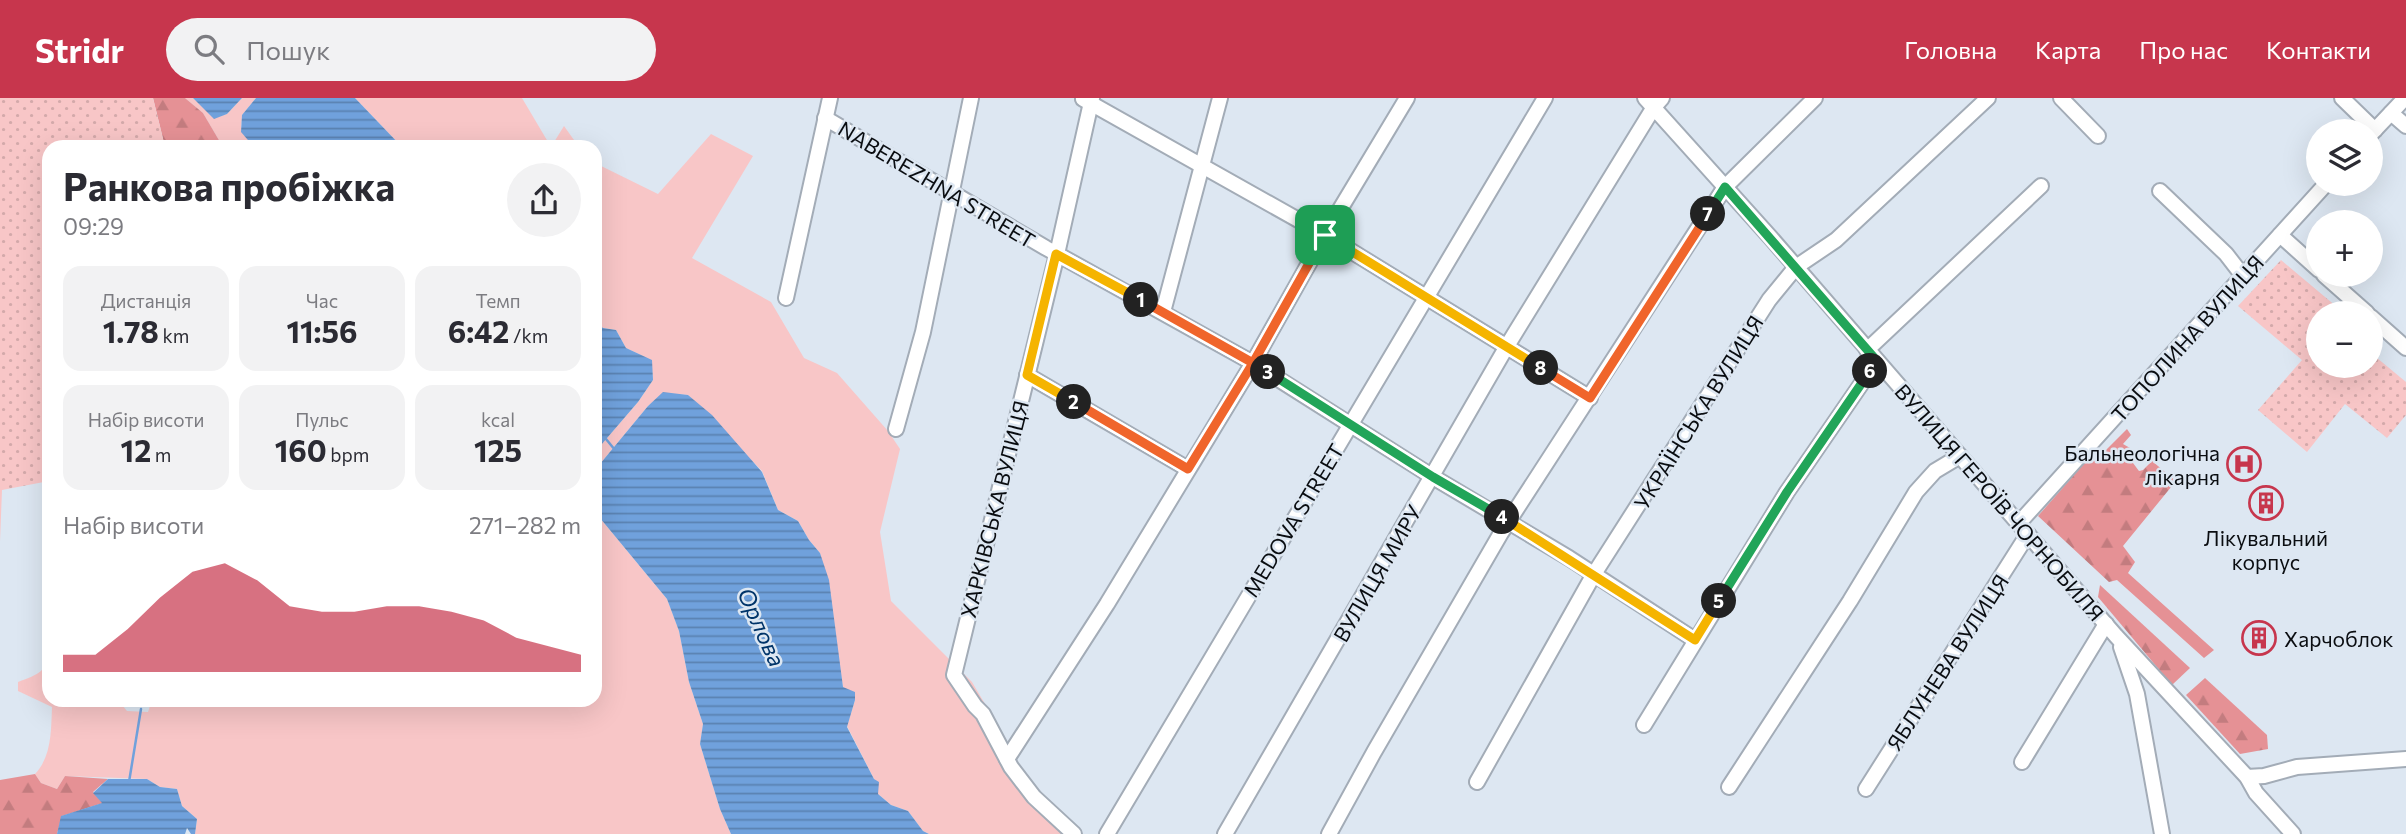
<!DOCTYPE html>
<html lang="uk">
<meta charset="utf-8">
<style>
body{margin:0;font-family:Commissioner,sans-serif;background:#f2f2f3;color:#2b2b33;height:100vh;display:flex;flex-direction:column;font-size:26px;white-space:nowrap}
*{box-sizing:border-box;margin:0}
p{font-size:23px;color:#7c7c81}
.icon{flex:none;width:38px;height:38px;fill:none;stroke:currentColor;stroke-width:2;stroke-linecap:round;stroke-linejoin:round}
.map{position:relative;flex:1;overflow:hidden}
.side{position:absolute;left:42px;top:42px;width:560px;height:567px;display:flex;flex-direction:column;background:#fff;border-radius:21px;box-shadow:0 7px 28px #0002}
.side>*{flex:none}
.controls{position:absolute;left:2306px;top:21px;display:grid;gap:14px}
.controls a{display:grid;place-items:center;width:77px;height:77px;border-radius:50%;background:#fff;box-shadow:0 7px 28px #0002;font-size:35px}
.pin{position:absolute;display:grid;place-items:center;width:60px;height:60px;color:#fff;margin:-30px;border-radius:14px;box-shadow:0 4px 10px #0006}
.km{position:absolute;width:35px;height:35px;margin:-18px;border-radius:50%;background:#222;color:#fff;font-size:19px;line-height:35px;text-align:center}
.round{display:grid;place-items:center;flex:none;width:74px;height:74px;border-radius:37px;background:#f2f2f3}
.overview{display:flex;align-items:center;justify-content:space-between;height:119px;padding:0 21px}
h1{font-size:38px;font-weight:700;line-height:52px}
.figures{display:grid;grid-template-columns:repeat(3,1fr);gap:10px;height:119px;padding:7px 21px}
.figures div{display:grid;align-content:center;border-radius:18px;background:#f2f2f3;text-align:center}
.figures b{font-size:30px;font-weight:700}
.figures small{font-size:19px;font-weight:400}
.figures p{font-size:19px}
.chart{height:196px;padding:14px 21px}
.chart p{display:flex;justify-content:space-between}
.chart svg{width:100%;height:126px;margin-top:7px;fill:#c7364d;opacity:.7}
header{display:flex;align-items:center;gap:42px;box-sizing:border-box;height:98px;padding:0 35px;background:#c7364d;color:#fff}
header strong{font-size:33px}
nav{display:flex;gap:38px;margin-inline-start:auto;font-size:24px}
.search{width:490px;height:63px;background:#f2f2f3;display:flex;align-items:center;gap:18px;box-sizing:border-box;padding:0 24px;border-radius:38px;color:#7c7c81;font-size:26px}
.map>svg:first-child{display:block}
</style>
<header>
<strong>Stridr</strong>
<div class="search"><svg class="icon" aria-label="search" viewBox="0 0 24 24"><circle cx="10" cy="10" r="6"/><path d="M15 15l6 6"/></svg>Пошук</div>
<nav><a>Головна</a><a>Карта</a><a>Про нас</a><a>Контакти</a></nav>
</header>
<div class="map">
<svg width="2406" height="736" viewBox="0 0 2406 736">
<defs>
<pattern id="forest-firs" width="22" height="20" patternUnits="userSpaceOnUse" patternTransform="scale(1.75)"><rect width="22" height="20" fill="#e59195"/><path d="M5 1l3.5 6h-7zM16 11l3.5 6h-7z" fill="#c37c7f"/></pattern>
<pattern id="garden-dots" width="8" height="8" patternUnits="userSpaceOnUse" patternTransform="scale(1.75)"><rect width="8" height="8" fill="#f8c6c7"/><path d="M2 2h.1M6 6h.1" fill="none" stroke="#d3a9aa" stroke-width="1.8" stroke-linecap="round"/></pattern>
<pattern id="water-rules" width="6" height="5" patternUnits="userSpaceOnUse" patternTransform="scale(1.75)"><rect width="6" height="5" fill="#70a1dc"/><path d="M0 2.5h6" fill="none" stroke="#5a82b1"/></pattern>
</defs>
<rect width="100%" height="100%" fill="#dde7f2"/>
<g fill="#f8c6c7">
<path d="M185,0h8l21,20 13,-4 15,-16h14l-14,17 -1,16 13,16h-31l-20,-34z"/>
<path d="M355,0h167l29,49 13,-21 15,21h-177z"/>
<path d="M711,36l42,22 -61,102 79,44 33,56 33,15 51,58 12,18 -20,83 11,69 81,81 35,59 11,29 63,64h-152l-6,-3 -15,-20 -17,-6 -13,-11 -4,-15 -27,-53 8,-26 -12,-13 -23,-134 -11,-13 -11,-19 -20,-11 -16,-39 -74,-76 -25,-2 -15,13 -53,64v-18l43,-50 15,-22 -2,-20 -25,-12 -10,-18 -13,-2 -8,-7v-158l63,31z"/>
<path d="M595,414l72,87 12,32 10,51 14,42 -3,20 20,65 11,25h-536l2,-15 -15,-13 -5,-17 -17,-2 -13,-8 -82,-3 -8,13 -16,-6 -6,-9c17,-18 16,-44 17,-67l-34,-16v-9c21,-8 30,-10 31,-35v53h69l9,11 21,1 4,-12h443z"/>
</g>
<g fill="url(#forest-firs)">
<path d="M153,0h32l18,15 20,34h-58z"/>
<path d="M2127,331l4,6 -8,9 14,8 -7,7 9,12 4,-1 9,-9 24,20 -53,65 12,16 -7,11 86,77 -10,8 -87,-78 -8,2 -71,-66 50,-57 7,2z"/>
<path d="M2100,487l90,83 -18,17 -74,-88z"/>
<path d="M2205,580l62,57 1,14 -28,5 -54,-59z"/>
<path d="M35,676l6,9 16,6 8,-13 43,3 -15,13 10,11 -41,13 -5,18h-57v-54z"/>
</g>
<g fill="url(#garden-dots)">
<path d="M0,0h153l12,49h-116v334l-47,9 -2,52z"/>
<path d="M2281,162l56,47 -5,6h-13v53h52v-13l35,29v33l-19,23 -42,-34 -38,48 -49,-42 44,-50 -64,-54z"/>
</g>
<g fill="url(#water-rules)">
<path d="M193,0h49l-15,16 -13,5z"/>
<path d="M256,0h99l47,49h-148l-13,-15 1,-17z"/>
<path d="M595,223l8,7 13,2 10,18 26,12 1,20 -15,22 -43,50z"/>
<path d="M663,294l25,3 24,20 50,57 16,38 20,11 11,19 11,13 9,27 14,107 12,5v8l-8,27 27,52 5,3 -1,12 13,11 17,6 15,20 6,3h-198l-11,-25 -20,-65 3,-20 -14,-42 -10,-51 -12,-32 -72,-87v-42l53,-64z"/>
<path d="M108,681h39l13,8 17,2 5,17 15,13 -2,15h-4l-4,-6 -2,6h-128l4,-18 41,-13 -9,-10z"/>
</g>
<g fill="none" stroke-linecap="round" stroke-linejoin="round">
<g stroke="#70a1dc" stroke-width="2.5">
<path d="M606,341l9,11"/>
<path d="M129,684l12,-73"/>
</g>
<g stroke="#a3acb7" stroke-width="18">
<g id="minor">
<path d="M1645,0l126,140 345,398 131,141 9,16 37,41"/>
<path d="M2061,0l37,38"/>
<path d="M2342,0l33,32"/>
<path d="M1083,1l242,136 265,163"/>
<path d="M2391,15l15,13"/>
<path d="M825,20l221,130 207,115 180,114 136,81 126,82"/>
<path d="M2371,36l34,-36"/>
<path d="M2160,93l66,63 17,22"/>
<path d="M2280,137l39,35"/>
<path d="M2324,177l43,38"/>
<path d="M786,200l44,-200"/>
<path d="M1163,214l57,-214"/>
<path d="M2371,219l35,31"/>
<path d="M1867,252l174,-164"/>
<path d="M1027,277l161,94"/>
<path d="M896,331l27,-97 48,-234"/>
<path d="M2019,425l307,-339"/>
<path d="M2121,549l16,47 25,140"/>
<path d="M1644,627l143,-233 90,-131"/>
<path d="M1007,661l100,-155 146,-241 77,-137 77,-128"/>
<path d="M2022,664l84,-138"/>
<path d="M2247,679l17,-1 33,-9 109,-8"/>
<path d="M1477,684l117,-208 175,-274 27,-33 40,-27 152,-142"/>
<path d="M1729,689l121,-186 66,-109 19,-21 25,-15"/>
<path d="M1866,691l162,-255"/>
<path d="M1074,736l-40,-37 -23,-30 -28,-53 -8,-8 -21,-31 103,-421 35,-156"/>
<path d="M1107,736l438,-736"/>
<path d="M1225,736l282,-488 147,-239 8,-9"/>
<path d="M1329,736l45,-82 127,-219 224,-346 90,-89"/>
</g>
</g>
<use href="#minor" stroke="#fff" stroke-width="14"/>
</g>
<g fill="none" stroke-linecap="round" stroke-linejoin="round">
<g stroke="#fff" stroke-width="14">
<path id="split-1" d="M1141,202l112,63 72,-128"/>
</g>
<g stroke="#fff" stroke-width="14">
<path id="split-2" d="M1074,304l-47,-27 29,-121 85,46"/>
</g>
<g stroke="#fff" stroke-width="14">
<path id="split-3" d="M1074,304l114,67 65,-106 15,9"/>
</g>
<g stroke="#fff" stroke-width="14">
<path id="split-4" d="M1268,274l165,105 69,40"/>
</g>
<g stroke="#fff" stroke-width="14">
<path id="split-5" d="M1502,419l193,123 24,-39"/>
</g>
<g stroke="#fff" stroke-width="14">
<path id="split-6" d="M1719,503l68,-109 83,-121"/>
</g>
<g stroke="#fff" stroke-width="14">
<path id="split-7" d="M1708,116l17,-27 152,174 -7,10"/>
</g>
<g stroke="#fff" stroke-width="14">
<path id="split-8" d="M1541,270l49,30 118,-184"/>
</g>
<g stroke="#fff" stroke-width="14">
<path id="split-9" d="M1325,137l216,133"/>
</g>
<use href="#split-1" stroke="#f0652b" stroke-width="9"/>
<use href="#split-2" stroke="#f5b400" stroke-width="9"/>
<use href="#split-3" stroke="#f0652b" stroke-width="9"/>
<use href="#split-4" stroke="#22a559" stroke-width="9"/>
<use href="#split-5" stroke="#f5b400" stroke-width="9"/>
<use href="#split-6" stroke="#22a559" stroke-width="9"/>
<use href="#split-7" stroke="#22a559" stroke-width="9"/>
<use href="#split-8" stroke="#f0652b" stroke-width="9"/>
<use href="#split-9" stroke="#f5b400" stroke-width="9"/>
</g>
<defs>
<g id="hospital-ring" transform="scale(1.75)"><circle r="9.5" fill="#dde7f2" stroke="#c7364d" stroke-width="1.5"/><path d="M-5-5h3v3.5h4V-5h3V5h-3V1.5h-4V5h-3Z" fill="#c7364d"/></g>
<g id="building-ring" transform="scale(1.75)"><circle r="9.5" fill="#dde7f2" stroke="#c7364d" stroke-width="1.5"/><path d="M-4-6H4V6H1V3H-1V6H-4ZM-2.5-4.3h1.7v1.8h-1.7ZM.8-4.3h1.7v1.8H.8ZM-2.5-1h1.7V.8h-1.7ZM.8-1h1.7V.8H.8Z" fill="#c7364d"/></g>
</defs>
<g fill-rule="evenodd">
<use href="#hospital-ring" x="2244" y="366"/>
<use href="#building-ring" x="2266" y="405"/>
<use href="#building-ring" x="2259" y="540"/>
</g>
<g text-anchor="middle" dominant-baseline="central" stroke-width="5" stroke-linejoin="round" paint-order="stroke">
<g font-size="21" fill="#0a0d11" stroke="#dde7f2">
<text transform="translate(937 86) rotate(31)">NABEREZHNA STREET</text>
<text transform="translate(2187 240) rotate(-48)">ТОПОЛИНА ВУЛИЦЯ</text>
<text transform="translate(1698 314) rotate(-58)">УКРАЇНСЬКА ВУЛИЦЯ</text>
<text transform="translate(2000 404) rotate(49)">ВУЛИЦЯ ГЕРОЇВ ЧОРНОБИЛЯ</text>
<text transform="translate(994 411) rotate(-76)">ХАРКІВСЬКА ВУЛИЦЯ</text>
<text transform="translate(1293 422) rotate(-59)">MEDOVA STREET</text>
<text transform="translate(1377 475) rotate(-60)">ВУЛИЦЯ МИРУ</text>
<text transform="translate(1947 564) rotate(-57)">ЯБЛУНЕВА ВУЛИЦЯ</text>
</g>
<g font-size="21" fill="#0a0d11" stroke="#dde7f2" text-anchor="end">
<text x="2220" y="354">Бальнеологічна<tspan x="2220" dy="24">лікарня</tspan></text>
<text x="2266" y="439" text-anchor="middle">Лікувальний<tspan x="2266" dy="24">корпус</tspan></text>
<text x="2284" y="540" text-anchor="start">Харчоблок</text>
</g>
<g font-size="23" font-style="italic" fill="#003469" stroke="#dde7f2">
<text transform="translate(762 529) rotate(66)">Орлова</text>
</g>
</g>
</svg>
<div class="controls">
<a><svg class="icon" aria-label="layers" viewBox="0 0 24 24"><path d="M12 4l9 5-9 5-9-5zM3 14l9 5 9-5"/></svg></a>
<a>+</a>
<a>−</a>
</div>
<div class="pin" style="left:1325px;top:137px;background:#1e9e55"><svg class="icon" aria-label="arrive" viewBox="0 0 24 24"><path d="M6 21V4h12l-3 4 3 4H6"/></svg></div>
<b class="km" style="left:1141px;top:202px">1</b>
<b class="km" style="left:1074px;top:304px">2</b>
<b class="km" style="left:1268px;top:274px">3</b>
<b class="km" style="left:1502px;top:419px">4</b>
<b class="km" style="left:1719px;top:503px">5</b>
<b class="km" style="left:1870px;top:273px">6</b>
<b class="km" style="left:1708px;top:116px">7</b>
<b class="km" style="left:1541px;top:270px">8</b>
<section class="side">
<div class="overview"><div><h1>Ранкова пробіжка</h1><p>09:29</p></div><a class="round"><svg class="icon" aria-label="share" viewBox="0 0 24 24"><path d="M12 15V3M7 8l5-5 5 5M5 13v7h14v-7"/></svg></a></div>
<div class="figures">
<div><p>Дистанція</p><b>1.78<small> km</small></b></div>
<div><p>Час</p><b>11:56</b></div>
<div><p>Темп</p><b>6:42<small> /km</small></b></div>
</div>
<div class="figures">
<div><p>Набір висоти</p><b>12<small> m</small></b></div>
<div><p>Пульс</p><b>160<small> bpm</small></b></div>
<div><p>kcal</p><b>125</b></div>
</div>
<div class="chart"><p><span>Набір висоти</span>271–282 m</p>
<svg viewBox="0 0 160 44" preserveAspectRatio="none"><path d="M0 44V38L10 38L20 29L30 18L40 9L50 6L60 12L70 21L80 23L90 23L100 21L110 21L120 23L130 26L140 32L150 35L160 38V44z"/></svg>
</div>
</section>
</div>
